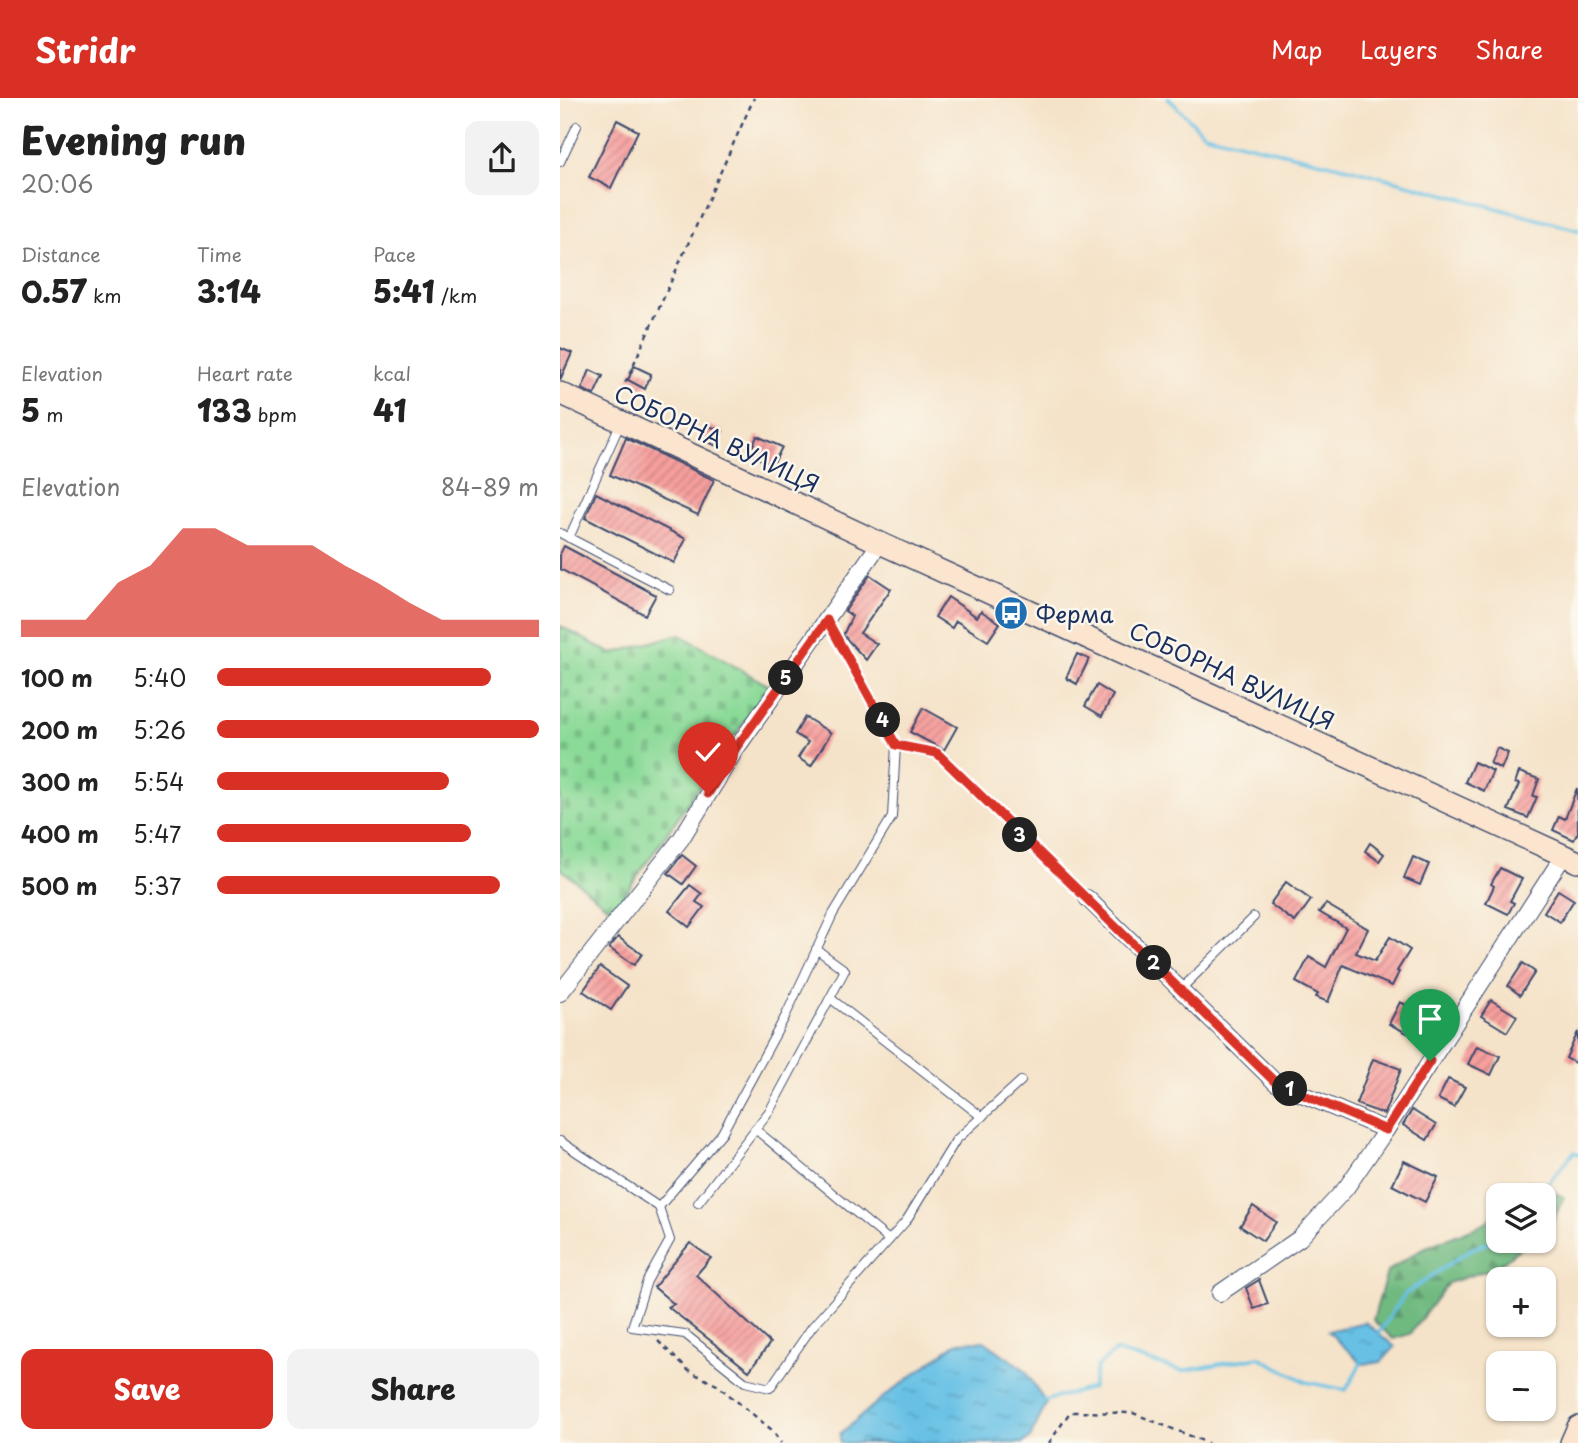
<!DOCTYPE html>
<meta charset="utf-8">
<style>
body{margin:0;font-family:"Playpen Sans",sans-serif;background:#f2f2f2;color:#222;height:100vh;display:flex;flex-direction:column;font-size:26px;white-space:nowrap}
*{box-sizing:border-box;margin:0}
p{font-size:23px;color:#767676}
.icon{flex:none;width:38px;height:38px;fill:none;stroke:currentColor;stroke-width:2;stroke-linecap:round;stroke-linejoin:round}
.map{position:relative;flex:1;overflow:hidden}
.panel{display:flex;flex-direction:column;background:#fff;width:560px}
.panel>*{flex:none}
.fabs{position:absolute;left:926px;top:1085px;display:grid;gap:14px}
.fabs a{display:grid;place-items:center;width:70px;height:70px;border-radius:14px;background:#fff;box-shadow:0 2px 5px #0004;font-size:35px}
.pin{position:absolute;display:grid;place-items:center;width:60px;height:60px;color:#fff;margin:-72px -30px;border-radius:50% 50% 50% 0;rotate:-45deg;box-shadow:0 0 7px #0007}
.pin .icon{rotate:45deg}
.km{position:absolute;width:35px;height:35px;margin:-18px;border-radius:50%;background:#222;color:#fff;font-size:19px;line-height:35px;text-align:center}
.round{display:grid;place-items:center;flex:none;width:74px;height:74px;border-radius:14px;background:#f2f2f2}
.overview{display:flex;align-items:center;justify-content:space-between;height:119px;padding:0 21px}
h1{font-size:38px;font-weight:800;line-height:52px}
.metrics{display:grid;grid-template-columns:repeat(3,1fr);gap:10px;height:119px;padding:7px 21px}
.metrics div{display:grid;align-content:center}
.metrics b{font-size:30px;font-weight:800}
.metrics small{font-size:19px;font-weight:400}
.metrics p{font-size:19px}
.chart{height:196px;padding:14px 21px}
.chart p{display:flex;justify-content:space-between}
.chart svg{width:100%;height:126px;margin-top:7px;fill:#d93025;opacity:.7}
.primary-button{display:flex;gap:14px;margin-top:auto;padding:14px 21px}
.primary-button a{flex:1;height:80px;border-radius:14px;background:#d93025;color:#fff;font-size:28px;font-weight:800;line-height:80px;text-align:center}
.primary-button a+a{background:#f2f2f2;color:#222}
ul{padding:0 21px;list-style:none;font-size:23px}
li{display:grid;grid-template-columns:112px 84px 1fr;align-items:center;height:52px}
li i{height:18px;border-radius:9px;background:#d93025}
header{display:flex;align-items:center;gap:42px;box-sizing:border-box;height:98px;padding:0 35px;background:#d93025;color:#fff}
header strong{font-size:33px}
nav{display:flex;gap:38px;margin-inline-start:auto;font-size:24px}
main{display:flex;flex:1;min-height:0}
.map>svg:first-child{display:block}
</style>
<header>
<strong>Stridr</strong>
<nav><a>Map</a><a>Layers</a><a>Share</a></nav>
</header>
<main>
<section class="panel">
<div class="overview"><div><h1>Evening run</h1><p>20:06</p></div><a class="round"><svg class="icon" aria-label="share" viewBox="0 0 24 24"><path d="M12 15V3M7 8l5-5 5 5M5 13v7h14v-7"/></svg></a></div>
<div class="metrics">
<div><p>Distance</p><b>0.57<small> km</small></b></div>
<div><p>Time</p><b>3:14</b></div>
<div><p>Pace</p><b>5:41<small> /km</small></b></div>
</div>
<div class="metrics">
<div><p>Elevation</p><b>5<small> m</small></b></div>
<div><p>Heart rate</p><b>133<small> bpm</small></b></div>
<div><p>kcal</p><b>41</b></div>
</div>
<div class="chart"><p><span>Elevation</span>84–89 m</p>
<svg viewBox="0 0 160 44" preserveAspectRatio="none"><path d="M0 44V38L10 38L20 38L30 25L40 19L50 6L60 6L70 12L80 12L90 12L100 19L110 25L120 32L130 38L140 38L150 38L160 38V44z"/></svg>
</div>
<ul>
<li><b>100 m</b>5:40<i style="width:85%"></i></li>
<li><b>200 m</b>5:26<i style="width:100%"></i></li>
<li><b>300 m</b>5:54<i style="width:72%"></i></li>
<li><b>400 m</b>5:47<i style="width:79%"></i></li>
<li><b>500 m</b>5:37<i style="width:88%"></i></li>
</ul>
<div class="primary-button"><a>Save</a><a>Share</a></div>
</section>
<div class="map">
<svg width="1018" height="1345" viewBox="0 0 1018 1345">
<defs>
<pattern id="forest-firs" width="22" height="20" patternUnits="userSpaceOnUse" patternTransform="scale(1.75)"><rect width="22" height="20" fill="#70ba80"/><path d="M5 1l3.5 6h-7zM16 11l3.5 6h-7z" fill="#5b986c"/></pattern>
<pattern id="cemetery-stones" width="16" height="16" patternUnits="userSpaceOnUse" patternTransform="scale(1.75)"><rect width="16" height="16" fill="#8bda98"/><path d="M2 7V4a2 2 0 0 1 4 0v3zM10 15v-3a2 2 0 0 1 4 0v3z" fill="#77bb85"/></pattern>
<pattern id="water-ripples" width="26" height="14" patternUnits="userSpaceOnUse" patternTransform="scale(1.75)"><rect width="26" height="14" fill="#67c1e5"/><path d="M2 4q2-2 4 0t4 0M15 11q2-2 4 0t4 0" fill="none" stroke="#549dbd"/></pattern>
<pattern id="building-hatch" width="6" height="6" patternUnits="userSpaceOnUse" patternTransform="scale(1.75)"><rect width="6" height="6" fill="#f79f9d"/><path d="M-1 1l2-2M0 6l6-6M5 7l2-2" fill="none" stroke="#c78283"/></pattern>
</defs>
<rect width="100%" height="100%" fill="#fbf7ec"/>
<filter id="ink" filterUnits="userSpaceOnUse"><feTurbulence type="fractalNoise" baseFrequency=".0143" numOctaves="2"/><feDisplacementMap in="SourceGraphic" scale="14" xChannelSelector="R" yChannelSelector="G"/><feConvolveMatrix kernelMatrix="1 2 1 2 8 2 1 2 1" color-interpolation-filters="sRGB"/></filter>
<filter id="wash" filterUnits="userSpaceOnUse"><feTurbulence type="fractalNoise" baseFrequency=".00686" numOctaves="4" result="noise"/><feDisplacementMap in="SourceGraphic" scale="28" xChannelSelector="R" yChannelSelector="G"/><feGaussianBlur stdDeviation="1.57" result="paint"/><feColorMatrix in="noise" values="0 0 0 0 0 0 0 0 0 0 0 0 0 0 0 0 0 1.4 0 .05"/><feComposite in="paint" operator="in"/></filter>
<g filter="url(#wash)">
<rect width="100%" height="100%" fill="#f5e3c9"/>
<g fill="url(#forest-firs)" stroke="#46746f" stroke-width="2">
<path d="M970,1083l34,16 -11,24 -9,8v-34h-29z"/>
<path d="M938,1113v30h31l-33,26 -48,16 -38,51 -17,5 -20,-19 14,-48 34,-23 63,-25z"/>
</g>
<path fill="url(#cemetery-stones)" stroke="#53847b" stroke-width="2" d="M0,528l52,28 67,-20 90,52 -156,225 -53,-43z"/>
<g fill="url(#water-ripples)" stroke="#4178a2" stroke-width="2">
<path d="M805,1224l30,25 -14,15 -19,2 -34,-33z"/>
<path d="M424,1243l41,29 21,34 -16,34 -7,5h-183v-9l41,-35 77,-57z"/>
</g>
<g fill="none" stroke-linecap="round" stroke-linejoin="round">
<g stroke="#67c1e5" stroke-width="3.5">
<path d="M608,0l36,36 144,34 230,62"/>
<path d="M979,1097l35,-43 4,2"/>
<path d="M816,1239l29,-43 66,-45 27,-10"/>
<path d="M480,1304l52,-14 5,-21 18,-16 67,20 77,-14 47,25 40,8 17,-31"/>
</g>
</g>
<g id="blocks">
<g fill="url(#building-hatch)">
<path d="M57,22l21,11 -27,57 -22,-11z"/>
<path d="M0,250l12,5 -12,27z"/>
<path d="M74,268l17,8 -6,15 -17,-9z"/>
<path d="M30,272l13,6 -9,19 -12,-6z"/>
<path d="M146,327l17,6 -6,15 -17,-7z"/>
<path d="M197,338l25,11 -9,18 -24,-11z"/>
<path d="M66,340l88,42 -16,35 -88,-40z"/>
<path d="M36,395l90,46 -12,24 -89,-45z"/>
<path d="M4,448l92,49 -11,20 -85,-46v-15z"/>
<path d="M310,477l21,14 -31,44 17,11 -11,16 -23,-25 9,-19 -7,-5z"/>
<path d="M388,499l29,20 4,-6 19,12 -12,18 -32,-20 -4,7 -17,-11z"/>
<path d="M517,556l12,5 -12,25 -11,-6z"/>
<path d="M537,587l16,10 -11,21 -17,-10z"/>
<path d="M363,610l34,19 -13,23 -34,-18z"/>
<path d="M245,619l26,16 -20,33 -13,-8 10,-16 -13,-8z"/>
<path d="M937,650l11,5 -7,16 -11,-6z"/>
<path d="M914,664l19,9 -9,20 -19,-9z"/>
<path d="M959,674l20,7 -6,17 4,1 -9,21 -20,-8 11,-26 -4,-1z"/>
<path d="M1017,690l1,44 -4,8 -21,-10 6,-14 6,3z"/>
<path d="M810,745l14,11 -5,7 -14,-10z"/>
<path d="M122,757l14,11 -13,18 -15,-11z"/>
<path d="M853,759l16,7 -9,21 -16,-7z"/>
<path d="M940,770l22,11 -12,22 4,2 -6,11 -22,-11 8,-17 -3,-2z"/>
<path d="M726,784l25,18 -16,22 -25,-18z"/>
<path d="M130,787l12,9 -6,8 8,5 -15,20 -20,-16z"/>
<path d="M998,792l16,10 -14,22 -16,-10z"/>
<path d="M766,806l42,25 -12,24 19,8 15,-24 20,13 -13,21 2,1 -7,14 -49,-21 -15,37 -12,-5 2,-3 -22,-12 13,-25 17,10 20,-39 -27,-16z"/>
<path d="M58,839l24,17 -8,11 -25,-17z"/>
<path d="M963,865l12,9 -15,23 -12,-9z"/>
<path d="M40,869l27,19 -16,24 -28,-19z"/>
<path d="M931,902l26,16 -10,16 -26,-16z"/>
<path d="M840,904l38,19 -11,22 -38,-19z"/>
<path d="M1018,934v25l-3,6 -9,-5z"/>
<path d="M917,948l23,10 -9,19 -23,-11z"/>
<path d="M813,961l28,10 -17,45 -28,-10z"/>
<path d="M888,981l17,8 -11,20 -16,-8z"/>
<path d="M852,1012l24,15 -9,15 -24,-15z"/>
<path d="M844,1063l34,16 -13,25 -33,-17z"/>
<path d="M693,1108l23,16 -13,19 -23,-15z"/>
<path d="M130,1145l21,15 -15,17 74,68 -21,28 -81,-64 6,-3 -20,-17z"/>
<path d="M699,1182l9,24 -14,5 -8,-21z"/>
</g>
</g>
</g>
<g filter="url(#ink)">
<use href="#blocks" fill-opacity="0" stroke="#3c4a6e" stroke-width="2"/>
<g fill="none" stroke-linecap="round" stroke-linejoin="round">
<g stroke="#3c4a6e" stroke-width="10">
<g id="lane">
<path d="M0,64l17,-36"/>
<path d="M0,435l110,57"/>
<path d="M9,440l52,-116"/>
<path d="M267,522l69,125 41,8"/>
<path d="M621,891l73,-72"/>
<path d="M270,900l152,119"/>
<path d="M195,1031l134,111"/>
<path d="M0,1043l99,66 63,-74 63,-116 48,-103 59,-97 4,-72"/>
<path d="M138,1105l72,-93 75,-140 -29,-21"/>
<path d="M99,1109l11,33 -23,41 -15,46 53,7 60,48 25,6 42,-61 94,-106 50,-81 65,-59"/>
</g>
</g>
<g stroke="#3c4a6e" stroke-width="18">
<g id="street">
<path d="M527,800l189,185 110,47 178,-275"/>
<path d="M0,895l121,-154 55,-90 144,-206"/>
<path d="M660,1195l80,-55 46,-50 40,-58"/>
</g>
</g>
<g stroke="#3c4a6e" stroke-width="24">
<g id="secondary">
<path d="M0,295l320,150 698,319"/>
<path d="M1011,1345l7,-16"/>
</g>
</g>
<g stroke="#3c4a6e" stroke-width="2.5" stroke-dasharray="5 5" stroke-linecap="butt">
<path d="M57,303l137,-303"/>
<path d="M383,662l134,129"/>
<path d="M98,1243l31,30 28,14 55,45 9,13"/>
<path d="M489,1345l21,-31 63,1 75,30"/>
</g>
<use href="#lane" stroke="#fff" stroke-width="8"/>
<use href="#street" stroke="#fff" stroke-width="16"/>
<use href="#secondary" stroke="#fce5cf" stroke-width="21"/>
</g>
</g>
<g fill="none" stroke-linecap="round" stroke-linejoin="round" filter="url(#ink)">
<g stroke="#fff" stroke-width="14">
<path id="route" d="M148,696l28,-46 91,-128 69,125 41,8 339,330 110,47 44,-69"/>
</g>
<use href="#route" stroke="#d93025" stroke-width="9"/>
</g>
<defs>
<g id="bus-disc" transform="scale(1.75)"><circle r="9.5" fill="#1f6fb2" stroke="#fbf7ec"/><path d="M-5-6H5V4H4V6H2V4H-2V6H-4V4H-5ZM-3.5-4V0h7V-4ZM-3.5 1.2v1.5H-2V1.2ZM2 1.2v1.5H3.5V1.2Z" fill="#fff"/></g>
</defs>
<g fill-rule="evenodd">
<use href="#bus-disc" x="451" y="515"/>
</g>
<g text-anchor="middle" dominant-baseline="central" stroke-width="5" stroke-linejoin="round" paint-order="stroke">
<g font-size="23" fill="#1b2f5e" stroke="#fbf7ec">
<text transform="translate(157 340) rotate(25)">СОБОРНА ВУЛИЦЯ</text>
<text transform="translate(672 577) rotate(25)">СОБОРНА ВУЛИЦЯ</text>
</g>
<g font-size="23" fill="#1b2f5e" stroke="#fbf7ec" text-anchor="start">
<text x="476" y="515">Ферма</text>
</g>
</g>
</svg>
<div class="fabs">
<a><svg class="icon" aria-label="layers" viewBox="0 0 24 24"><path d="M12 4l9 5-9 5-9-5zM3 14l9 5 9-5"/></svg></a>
<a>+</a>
<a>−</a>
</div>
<div class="pin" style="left:870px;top:963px;background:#1e9e55"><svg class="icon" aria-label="arrive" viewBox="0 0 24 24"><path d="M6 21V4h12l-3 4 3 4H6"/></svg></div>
<div class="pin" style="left:148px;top:696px;background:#d93025"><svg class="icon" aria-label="check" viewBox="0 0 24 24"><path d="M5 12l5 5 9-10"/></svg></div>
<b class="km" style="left:730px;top:991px">1</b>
<b class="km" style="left:594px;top:865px">2</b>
<b class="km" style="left:460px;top:737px">3</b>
<b class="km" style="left:323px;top:622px">4</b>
<b class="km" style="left:226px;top:580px">5</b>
</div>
</main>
